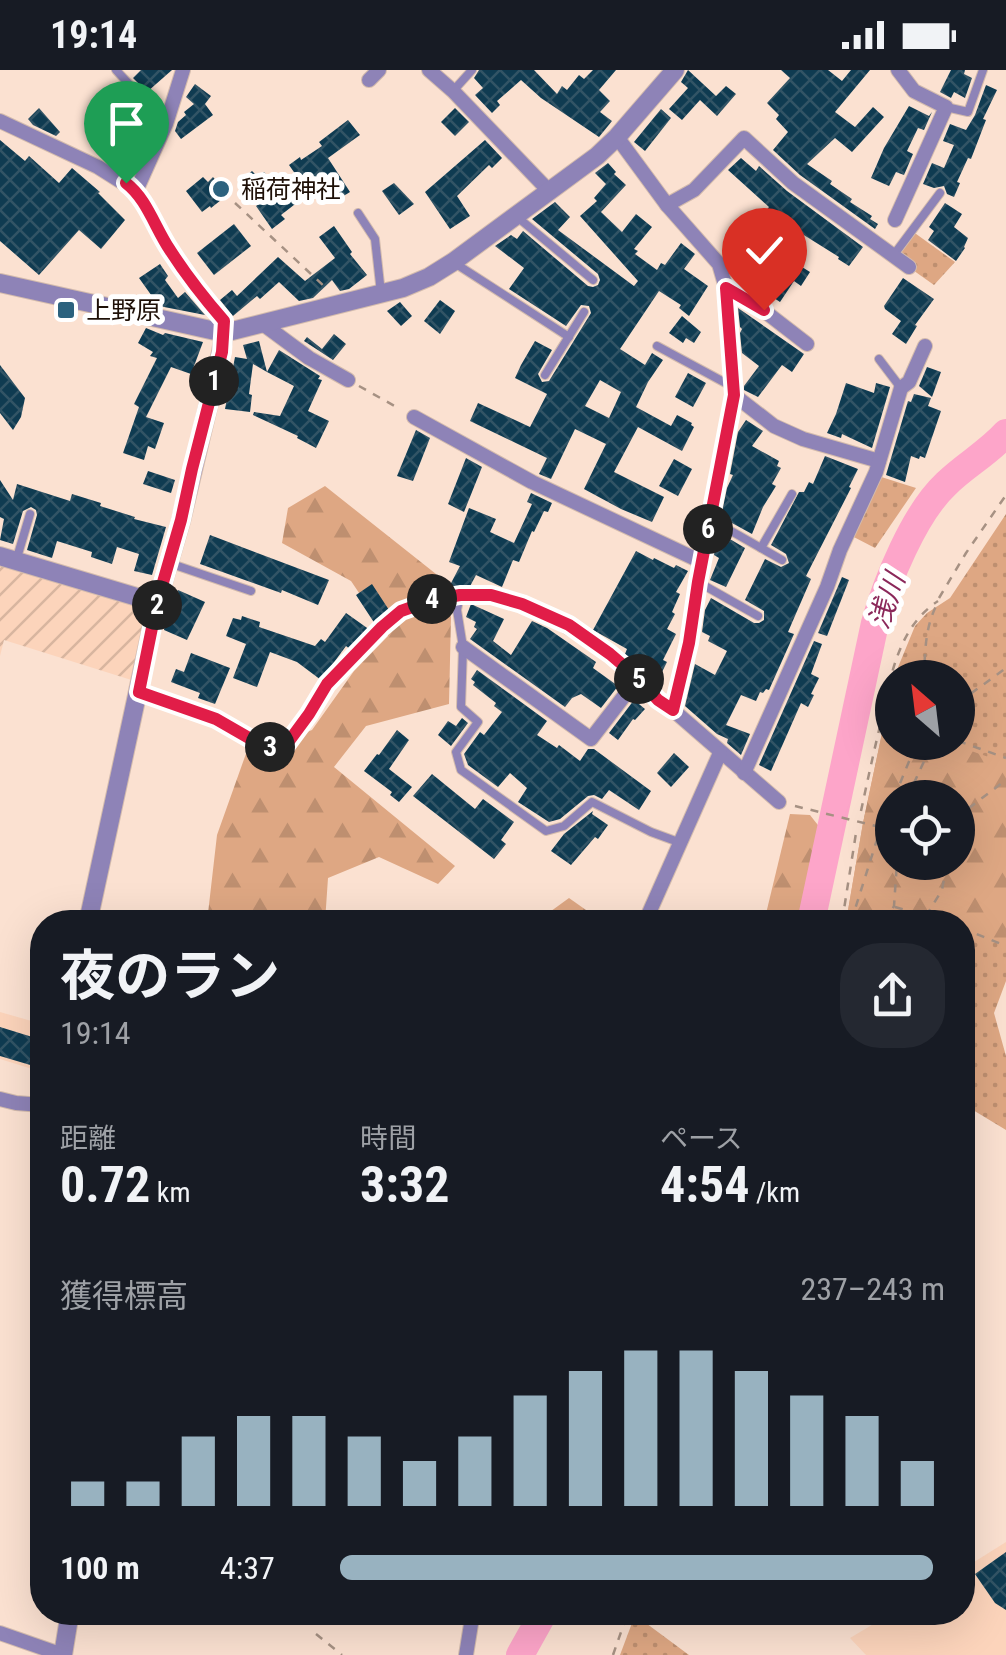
<!DOCTYPE html>
<html lang="ja">
<meta charset="utf-8">
<style>
body{margin:0;font-family:"Roboto Condensed","Noto Sans JP",sans-serif;background:#242831;color:#f1f3f6;height:100vh;display:flex;flex-direction:column;font-size:38px;white-space:nowrap}
*{box-sizing:border-box;margin:0}
p{font-size:32px;color:#9ea1a6}
.icon{flex:none;width:55px;height:55px;fill:none;stroke:currentColor;stroke-width:2;stroke-linecap:round;stroke-linejoin:round}
.map{position:relative;flex:1;overflow:hidden}
.drawer{position:absolute;left:30px;top:840px;width:945px;height:715px;display:flex;flex-direction:column;background:#171b24;border-radius:40px;box-shadow:0 10px 40px #0002}
.drawer>*{flex:none}
.needle{width:65px;rotate:332deg}
.tools{position:absolute;left:875px;top:590px;display:grid;gap:20px}
.tools a{display:grid;place-items:center;width:100px;height:100px;border-radius:50%;background:#171b24;box-shadow:0 10px 40px #0002;font-size:50px}
.pin{position:absolute;display:grid;place-items:center;width:85px;height:85px;color:#fff;margin:-102px -42px;border-radius:50% 50% 50% 0;rotate:-45deg;box-shadow:0 0 10px #0007}
.pin .icon{rotate:45deg}
.km{position:absolute;width:50px;height:50px;margin:-25px;border-radius:50%;background:#222;color:#fff;font-size:28px;line-height:50px;text-align:center}
.round{display:grid;place-items:center;flex:none;width:105px;height:105px;border-radius:40px;background:#242831}
.overview{display:flex;align-items:center;justify-content:space-between;height:170px;padding:0 30px}
h1{font-size:55px;font-weight:700;line-height:75px}
.figures{display:grid;grid-template-columns:repeat(3,1fr);gap:15px;height:170px;padding:10px 30px}
.figures div{display:grid;align-content:center}
.figures b{font-size:50px;font-weight:700}
.figures small{font-size:28px;font-weight:400}
.figures p{font-size:28px}
.chart{height:280px;padding:20px 30px}
.chart p{display:flex;justify-content:space-between}
.chart svg{width:100%;height:180px;margin-top:10px;stroke:#98b2c0;stroke-width:6}
ul{padding:0 30px;list-style:none;font-size:32px}
li{display:grid;grid-template-columns:160px 120px 1fr;align-items:center;height:75px}
li i{height:25px;border-radius:12px;background:#98b2c0}
.status{display:flex;justify-content:space-between;align-items:center;height:70px;padding:0 50px;background:#171b24;direction:ltr}
.status svg{height:28px;fill:currentColor}
.map>svg:first-child{display:block}
</style>
<div class="status"><b>19:14</b><svg viewBox="0 0 49 12"><path d="M0 12V9h3v3zM5 12V6h3v6zM10 12V3h3v9zM15 12V0h3v12zM26 1h20v11H26zM47 4h2v5h-2z"/></svg></div>
<div class="map">
<svg width="1006" height="1585" viewBox="0 0 1006 1585">
<defs>
<pattern id="industrial-furrows" width="10" height="10" patternUnits="userSpaceOnUse" patternTransform="scale(2.5)"><rect width="10" height="10" fill="#fcd4bb"/><path d="M-1 1l2-2M0 10L10 0M9 11l2-2" fill="none" stroke="#d8b59f"/></pattern>
<pattern id="green-dots" width="8" height="8" patternUnits="userSpaceOnUse" patternTransform="scale(2.5)"><rect width="8" height="8" fill="#dea783"/><path d="M2 2h.1M6 6h.1" fill="none" stroke="#be8f70" stroke-width="1.8" stroke-linecap="round"/></pattern>
<pattern id="forest-firs" width="22" height="20" patternUnits="userSpaceOnUse" patternTransform="scale(2.5)"><rect width="22" height="20" fill="#dea783"/><path d="M5 1l3.5 6h-7zM16 11l3.5 6h-7z" fill="#be8f70"/></pattern>
<pattern id="building-cross-hatch" width="8" height="8" patternUnits="userSpaceOnUse" patternTransform="scale(2.5)"><rect width="8" height="8" fill="#0f3b51"/><path d="M0 0l8 8M0 8l8-8" fill="none" stroke="#325465"/></pattern>
</defs>
<rect width="100%" height="100%" fill="#fbe1d1"/>
<g fill="#fcd4bb">
<path d="M0,942l42,12v48l-42,-13z"/>
<path d="M1006,1472v113h-140l-16,-17 42,-25 70,-1 1,-43z"/>
</g>
<path fill="url(#industrial-furrows)" d="M0,486l157,47 -16,80 -137,-43 -4,16z"/>
<g fill="url(#green-dots)" fill-rule="evenodd">
<path d="M912,161l43,31 -21,23 -41,-29z"/>
<path d="M875,405l41,13 -41,60 -27,-14z"/>
<path d="M1006,444v467l-12,32 12,43v74l-43,-26 -1,-182h-116l17,-99 29,-137v56h66v-64l-64,-1 21,-51 12,-13 23,-15zM892,728h66v64h-66z"/>
<path d="M635,1545l54,40h-69z"/>
</g>
<g fill="url(#forest-firs)" fill-rule="evenodd">
<path d="M325,416l111,88 15,43 -2,87 -83,22 -32,41 121,99 -17,18 -59,-27 -51,21 -3,44h-118l10,-87 31,-87 36,-7 28,-11 42,-59 34,-35 -37,-55 -69,-38 6,-35z"/>
<path d="M892,616v56l56,1 58,20v182l-43,-13 -1,-10h-27l-41,-15 -10,5 -4,10h-34l17,-99zM892,728h66v64h-66z"/>
<path d="M790,744l20,1 11,14 -22,93h-35z"/>
<path d="M569,828l34,24h-67z"/>
</g>
<g fill="none" stroke-linecap="round" stroke-linejoin="round">
<g stroke="#fda5c9" stroke-width="28">
<path d="M811,852l64,-299c12,-42 39,-109 71,-139 19,-19 41,-30 60,-51"/>
<path d="M520,1585l24,-43"/>
</g>
</g>
<g fill="url(#building-cross-hatch)" fill-rule="evenodd">
<path d="M141,0h31l-25,22 -14,-14z"/>
<path d="M479,0h55l23,24 5,-8 5,4 12,-15 5,4 9,-9h23l-17,20 11,11 -10,11 12,9 -13,16 -58,-39 -20,-18 -24,21 3,4 -8,8 -17,-18 8,-7 -9,-10z"/>
<path d="M688,0l28,26 10,-10 10,8 -19,22 -17,-16 -18,20 -13,-11 19,-21 -7,-6z"/>
<path d="M781,0h47l14,11 9,-11h19l-35,42 20,15 18,-20 11,10 -32,35 -17,-14 -28,26 25,17 -2,3 22,15 -2,3 22,14 -2,3 8,5 -3,5 -75,-54 -27,-25 15,-18 -12,-13 3,-4 -12,-12 23,-25z"/>
<path d="M951,0h14l-1,4 8,4 -7,20 -11,-6 -3,6 -11,-6z"/>
<path d="M195,14l16,12 -6,8 8,11 -32,24 -6,-8 3,-9 8,-7 -2,-3 10,-8 -8,-7z"/>
<path d="M986,15l11,5 -14,29 3,1 -15,39 -3,-1 -11,24 3,1 -6,14 -7,-3 -3,-8 -10,2 -11,-4 9,-21 12,5 10,-23 -11,-4 7,-17 16,6 9,-15z"/>
<path d="M909,36l20,10 3,-4 -8,18 -6,-2 -11,23 6,3 -9,21 -8,-3 -7,14 -18,-8 13,-30z"/>
<path d="M39,38l21,24 -4,4 -23,-11 -5,-6z"/>
<path d="M455,38l14,14 -14,14 -14,-14z"/>
<path d="M661,39l10,9 -26,33 -11,-9z"/>
<path d="M348,50l12,15 -32,23 22,34 -16,10 -13,-18 -40,31 4,4 -13,10 -16,-23 3,-2 -20,-22 13,-11 6,6 6,-5 14,17 18,-14 -7,-10 11,-8 1,3 21,-14 -3,-4z"/>
<path d="M0,70l25,21 4,-5 30,27 13,-15 28,24 -2,1 27,27 -24,29 -22,-19 -40,45 -39,-34z"/>
<path d="M485,70l17,18 -10,10 -3,-3 -32,31 13,20 -20,13 -25,-37z"/>
<path d="M741,88l15,13 3,-5 28,25 76,56 -14,19 -11,-7 1,-2 -40,-25 -1,2 -22,-15 -1,1 -10,-8 4,-5 -41,-37z"/>
<path d="M608,93l8,9 -2,2 12,11 -25,27 21,20 14,-18 16,13 -18,22 4,2 -3,3 22,16 4,-7 4,2 16,-22 14,11 -11,15 24,17 -19,30 -10,-8 2,-3 -22,-14 -39,58 25,16 7,-12 11,7 -15,22 -12,25 35,19 6,-11 15,8 -1,2 3,2 -12,24 -44,-24 -24,45 50,25 -12,25 -31,-13 -37,-20 22,-45 -31,-15 -24,50 -12,-5 8,-16 -77,-37 8,-18 52,24 17,-33 -32,-16 6,-13 14,-24 17,9 -14,24 4,8 7,-1 42,-68 -2,-7 -8,-1 -15,21 -57,-37 15,-21 -29,-22 16,-11 6,4 6,-8 65,55 5,1 5,-2 2,-5 -2,-6 -66,-55 23,-17 15,15 -12,13 76,56 4,-5 -58,-65 17,-15 -3,-3 12,-14 -11,-11zM600,310l21,12 -12,26 -24,-12z"/>
<path d="M203,107l5,5 5,-5 6,7 3,-2 9,10 -20,16 -1,-2 -8,6 -16,-21z"/>
<path d="M394,113l20,21 -15,11 -17,-24z"/>
<path d="M945,133l17,11 -8,13 14,11 -4,9 1,1 -9,13 -28,-21 6,-9 -5,-4z"/>
<path d="M234,154l17,22 -37,29 -17,-22z"/>
<path d="M334,156l18,26 -2,2 17,21 -18,14 -9,2 -8,-11 -19,18 -14,3 -20,-19 -19,17 -3,-3 -24,20 -13,-16 12,-10 5,6 41,-39 27,24 30,-23 -16,-21z"/>
<path d="M786,183l18,11 -2,3 8,5 -9,14 -7,-5 -14,21 -18,-12 1,-3 -10,-9 16,-24 10,9z"/>
<path d="M160,194l8,12 -3,4 13,18 7,-6 20,23 -46,-9 -20,-28z"/>
<path d="M903,208l31,21 -19,26 2,1 -11,18 -14,-10 9,-13 -16,-12 -1,-3z"/>
<path d="M440,230l15,11 -15,23 -16,-13z"/>
<path d="M400,232l12,14 -11,10 -14,-15z"/>
<path d="M738,238l66,46 -12,18 -10,-7 -24,32 -14,-7v-4l15,-20 -17,-13 -2,-20 2,-4 -2,-2z"/>
<path d="M682,246l19,16 -7,11 -8,-5 -3,5 -14,-10z"/>
<path d="M146,258l17,7 2,-2 38,9 -12,32 -20,-7 -25,50 18,6 -9,26 -7,-3 -4,14 -21,-7 16,-46 -5,-3 23,-46 -7,-2 3,-4 -15,-9z"/>
<path d="M334,264l12,10 -13,16 -29,-19 3,-4 15,12z"/>
<path d="M259,271l8,31 -14,-8 -4,30 3,1 -2,17 -25,-3 10,-52 12,2 -4,-14z"/>
<path d="M279,280l41,26 -2,3 4,1 -14,31 21,10 -13,27 -19,-10 1,-2 -45,-21 1,-3 26,4 14,-30 -27,-14z"/>
<path d="M0,295l25,33 -4,19 -8,13 -13,-17z"/>
<path d="M927,297l14,5 -9,25 -13,-11z"/>
<path d="M688,303l18,10 -13,24 -18,-10z"/>
<path d="M846,313l28,10 2,-10 14,4 -18,61 -30,-14 -1,4 -14,-5 9,-19z"/>
<path d="M914,324l17,4 -3,8 13,5 -16,47 -5,-2 -1,3 -8,-3 -6,26 -19,-7 22,-74 3,1z"/>
<path d="M746,350l17,11 -11,15 27,15 -2,5 4,2 -9,16 4,2 -13,21 -11,27 -31,-17 6,-29 6,-13 -3,-1 8,-42z"/>
<path d="M416,360l14,8 -17,43 -16,-5z"/>
<path d="M825,386l33,13 -9,18 2,1 -45,88 5,3 -23,53 6,2 -25,56 -3,-1 -3,4 -3,-1 -4,9 -15,-6 -15,30 24,9 -9,21 -14,-12 1,-4 -11,-5 -32,-28 10,-42 20,11 12,-24 -19,-10 2,-5 -8,-4 3,-22 6,-12 43,25h5l5,-3v-9l-19,-11 20,-41 16,8 8,-4 -3,-9 -15,-9 28,-53h5l5,-10 4,2z"/>
<path d="M466,388l16,9 -18,45 -16,-8z"/>
<path d="M674,389l18,10 -14,27 -19,-10z"/>
<path d="M148,401l27,9 -4,13 -28,-9z"/>
<path d="M0,410l13,20 4,-16 53,17 2,-7 29,9 -1,3 35,11 -1,2 32,8 -14,48 -18,-4 5,-17 -22,-7 -5,17 -21,-7 1,-5 -35,-11 -5,17 -25,-8 10,-35 -1,-5 -5,-3 -8,4 -10,33 -13,-4 4,-21 -4,-2z"/>
<path d="M531,423l21,10 -4,9 -4,-1 -10,21 -2,-1 -13,31 -6,-2 -11,27 -26,-12 -9,17 -5,-4 -12,-3 10,-19 -11,-4 20,-54 27,11 -6,13 24,11 18,-39 -5,-2z"/>
<path d="M718,462l27,16 -19,39 -16,-7 9,-22 -5,-3z"/>
<path d="M210,465l119,45 -11,25 -36,-15 -1,3 -81,-29z"/>
<path d="M636,481l17,9 1,-2 20,10 2,-3 12,6 -12,21 4,2 -8,18 3,2 -8,15 9,5 -13,26 4,2 -8,16 4,2 -3,6 -13,-16 -22,-16 2,-5 -34,-19z"/>
<path d="M842,507l7,3 -22,56 -9,-3z"/>
<path d="M372,514l17,26 -7,5 -7,9 -19,-29z"/>
<path d="M178,520l27,12 -18,38 -23,-10 4,-20z"/>
<path d="M471,534l33,15 -11,22 18,14 21,-34 15,7 49,34 -3,6 25,18 -17,22 -20,-14 -9,4 -7,9 -95,-68 7,-10 -3,-2 2,-5 -10,-5z"/>
<path d="M346,543l24,17 -15,23 -9,-7 -25,34 -24,-18 -27,-10 -13,35 -24,-9 13,-34 -20,-8 7,-18 8,2 1,-4 18,6 -1,5 56,19 6,-7 4,3z"/>
<path d="M814,571l8,3 -11,30 8,4 -8,16 3,1 -6,12 -7,-4 -30,68 -12,-6z"/>
<path d="M191,583l39,15 -15,36 -17,-6 2,-5 -29,-11 5,-13 8,3z"/>
<path d="M477,600l70,51 -10,14 20,13 2,-3 21,16 8,-12h6l57,42 -12,19 -30,-20 -7,9 -8,-4 -6,1 -28,23 -11,3 -31,-20 9,-14 -17,-15 -12,14 -30,-22 -4,-11 16,-22 4,3 18,-23 -8,-6 2,-3 -23,-18 2,-3 -4,-3z"/>
<path d="M634,630l11,9 -10,11 -2,-1 -15,21 -9,-7z"/>
<path d="M462,648l6,5 -17,23 -13,-11 10,-14 8,5z"/>
<path d="M397,660l12,10 -20,29 23,18 -13,15 -9,-7 2,-3 -28,-21 13,-17 2,1z"/>
<path d="M674,683l15,14 -18,20 -14,-14z"/>
<path d="M432,704l43,35 8,-10 31,23 -13,18 5,4 -12,15 -81,-63z"/>
<path d="M593,741l-1,3 16,11 -10,14 -3,-2 -24,28 -20,-14 13,-17z"/>
<path d="M0,957l42,13v12l-5,15 -37,-11z"/>
<path d="M1006,1482v58l-11,-7 -20,-29z"/>
</g>
<g fill="none" stroke-linecap="round" stroke-linejoin="round">
<g stroke="#d3bbad" stroke-width="10">
<g id="service">
<path d="M116,0l50,54"/>
<path d="M453,21l19,-21"/>
<path d="M946,37l22,5 15,-42"/>
<path d="M358,143l17,26 6,54"/>
<path d="M516,146l77,64"/>
<path d="M893,186l47,-63"/>
<path d="M453,192l116,75"/>
<path d="M657,276l76,41"/>
<path d="M879,289l22,29"/>
<path d="M545,305l39,-63"/>
<path d="M710,449l72,41"/>
<path d="M761,478l31,-54"/>
<path d="M16,491l14,-47"/>
<path d="M169,493l82,28"/>
<path d="M698,512l60,34"/>
<path d="M460,525l-3,15 6,37 -2,60 17,15 -22,30 5,18 85,61 18,-5 28,-24 59,30 30,11"/>
<path d="M139,621l77,28 33,19"/>
</g>
</g>
<g stroke="#d3bbad" stroke-width="16">
<g id="minor">
<path d="M429,0l24,21 97,101"/>
<path d="M369,10l10,-10"/>
<path d="M0,51l98,46 38,24 31,55 25,38 32,37v12"/>
<path d="M617,67l50,68 52,59 7,24 8,107 -32,167 -13,81 -16,67"/>
<path d="M136,121l30,-67 17,-54"/>
<path d="M667,135l27,-15 50,-52 49,45 116,84"/>
<path d="M895,150l51,-113 -32,-16 -16,-21"/>
<path d="M726,218l37,22 44,34"/>
<path d="M263,254l46,34 39,22"/>
<path d="M734,325l40,31 29,13 76,22"/>
<path d="M414,347l118,65 170,80"/>
<path d="M491,525c55,16 92,37 136,74 16,13 28,30 46,41l106,92"/>
<path d="M463,577l128,92 47,-61"/>
<path d="M744,703l83,-186 13,-37 36,-78 25,-84 8,-6 16,-36"/>
<path d="M645,852l75,-169"/>
<path d="M0,1029l16,4 26,2"/>
<path d="M0,1563l63,22"/>
<path d="M466,1585l7,-43"/>
</g>
</g>
<g stroke="#d3bbad" stroke-width="20">
<g id="tertiary">
<path d="M0,213l224,50 179,-45 26,-11 24,-15 144,-106 20,-19 58,-67"/>
<path d="M0,486l157,47"/>
<path d="M88,852l69,-319 24,-82 40,-169 3,-19"/>
<path d="M63,1585l7,-43"/>
</g>
</g>
<g stroke="#a69183" stroke-width="2.5" stroke-dasharray="8 8" stroke-linecap="butt">
<path d="M235,133l91,85"/>
<path d="M359,316l41,23"/>
<path d="M939,528l27,-45 40,-58"/>
<path d="M924,608c1,-26 1,-49 12,-72"/>
<path d="M958,633l48,-35"/>
<path d="M958,671l48,17"/>
<path d="M258,672l23,10 28,-38 18,-30 55,-57 19,-16 31,-11 17,-3"/>
<path d="M894,728l23,-56"/>
<path d="M907,728l26,-56"/>
<path d="M795,736l85,21"/>
<path d="M861,741c6,-28 12,-56 19,-85 10,-45 16,-97 58,-125"/>
<path d="M958,750l7,-9 41,-31"/>
<path d="M895,837l53,15"/>
<path d="M926,846l16,-26 5,-28"/>
<path d="M842,852l14,-89"/>
<path d="M851,852l30,-95 11,-26"/>
<path d="M885,852l9,-16 3,-44"/>
<path d="M962,858l44,18"/>
<path d="M316,1564l26,21"/>
<path d="M613,1585l15,-43"/>
</g>
<use href="#service" stroke="#8e83b7" stroke-width="8"/>
<use href="#minor" stroke="#8e83b7" stroke-width="14"/>
<use href="#tertiary" stroke="#8e83b7" stroke-width="18"/>
</g>
<g fill="none" stroke-linecap="round" stroke-linejoin="round">
<g stroke="#fff" stroke-width="20">
<path id="route" d="M126,113c21,16 29,45 44,67 16,25 34,48 54,71l-2,31 -30,117 -11,51 -24,83 -18,89 77,27 33,19 32,14 28,-38 18,-30 55,-57 19,-16 31,-11 28,-5h31l31,9 47,21 41,29 28,24 20,22 15,10 16,-67 9,-61 36,-187 -8,-107 38,22"/>
</g>
<use href="#route" stroke="#e11d48" stroke-width="12"/>
</g>
<g fill="#2c627e" stroke="#fff" stroke-width="4">
<circle cx="221" cy="119" r="10"/>
<rect x="56" y="230" width="20" height="20" rx="5"/>
</g>
<g text-anchor="middle" dominant-baseline="central" stroke-width="10" stroke-linejoin="round" paint-order="stroke">
<g font-size="25" fill="#1e1007" stroke="#fff" text-anchor="start">
<text x="241" y="119">稲荷神社</text>
<text x="86" y="240">上野原</text>
</g>
<g font-size="28" font-style="italic" fill="#8b285a" stroke="#fff">
<text transform="translate(887 531) rotate(-71)">浅川</text>
</g>
</g>
</svg>
<div class="tools">
<a><svg class="needle" viewBox="-14 -14 28 28"><path d="M0-13l5 13h-10z" fill="#e53935"/><path d="M0 13l5-13h-10z" fill="#9ea1a6"/></svg></a>
<a><svg class="icon" aria-label="locate" viewBox="0 0 24 24"><circle cx="12" cy="12" r="6"/><path d="M12 2v4M12 18v4M2 12h4M18 12h4"/></svg></a>
</div>
<div class="pin" style="left:126px;top:113px;background:#1e9e55"><svg class="icon" aria-label="arrive" viewBox="0 0 24 24"><path d="M6 21V4h12l-3 4 3 4H6"/></svg></div>
<div class="pin" style="left:764px;top:240px;background:#d93025"><svg class="icon" aria-label="check" viewBox="0 0 24 24"><path d="M5 12l5 5 9-10"/></svg></div>
<b class="km" style="left:214px;top:311px">1</b>
<b class="km" style="left:157px;top:535px">2</b>
<b class="km" style="left:270px;top:677px">3</b>
<b class="km" style="left:432px;top:529px">4</b>
<b class="km" style="left:639px;top:609px">5</b>
<b class="km" style="left:708px;top:459px">6</b>
<section class="drawer">
<div class="overview"><div><h1>夜のラン</h1><p>19:14</p></div><a class="round"><svg class="icon" aria-label="share" viewBox="0 0 24 24"><path d="M12 15V3M7 8l5-5 5 5M5 13v7h14v-7"/></svg></a></div>
<div class="figures">
<div><p>距離</p><b>0.72<small> km</small></b></div>
<div><p>時間</p><b>3:32</b></div>
<div><p>ペース</p><b>4:54<small> /km</small></b></div>
</div>
<div class="chart"><p><span>獲得標高</span>237–243 m</p>
<svg viewBox="0 0 160 44" preserveAspectRatio="none"><path d="M5 44V38M15 44V38M25 44V27M35 44V22M45 44V22M55 44V27M65 44V33M75 44V27M85 44V17M95 44V11M105 44V6M115 44V6M125 44V11M135 44V17M145 44V22M155 44V33"/></svg>
</div>
<ul>
<li><b>100 m</b>4:37<i style="width:98%"></i></li>
</ul>
</section>
</div>
